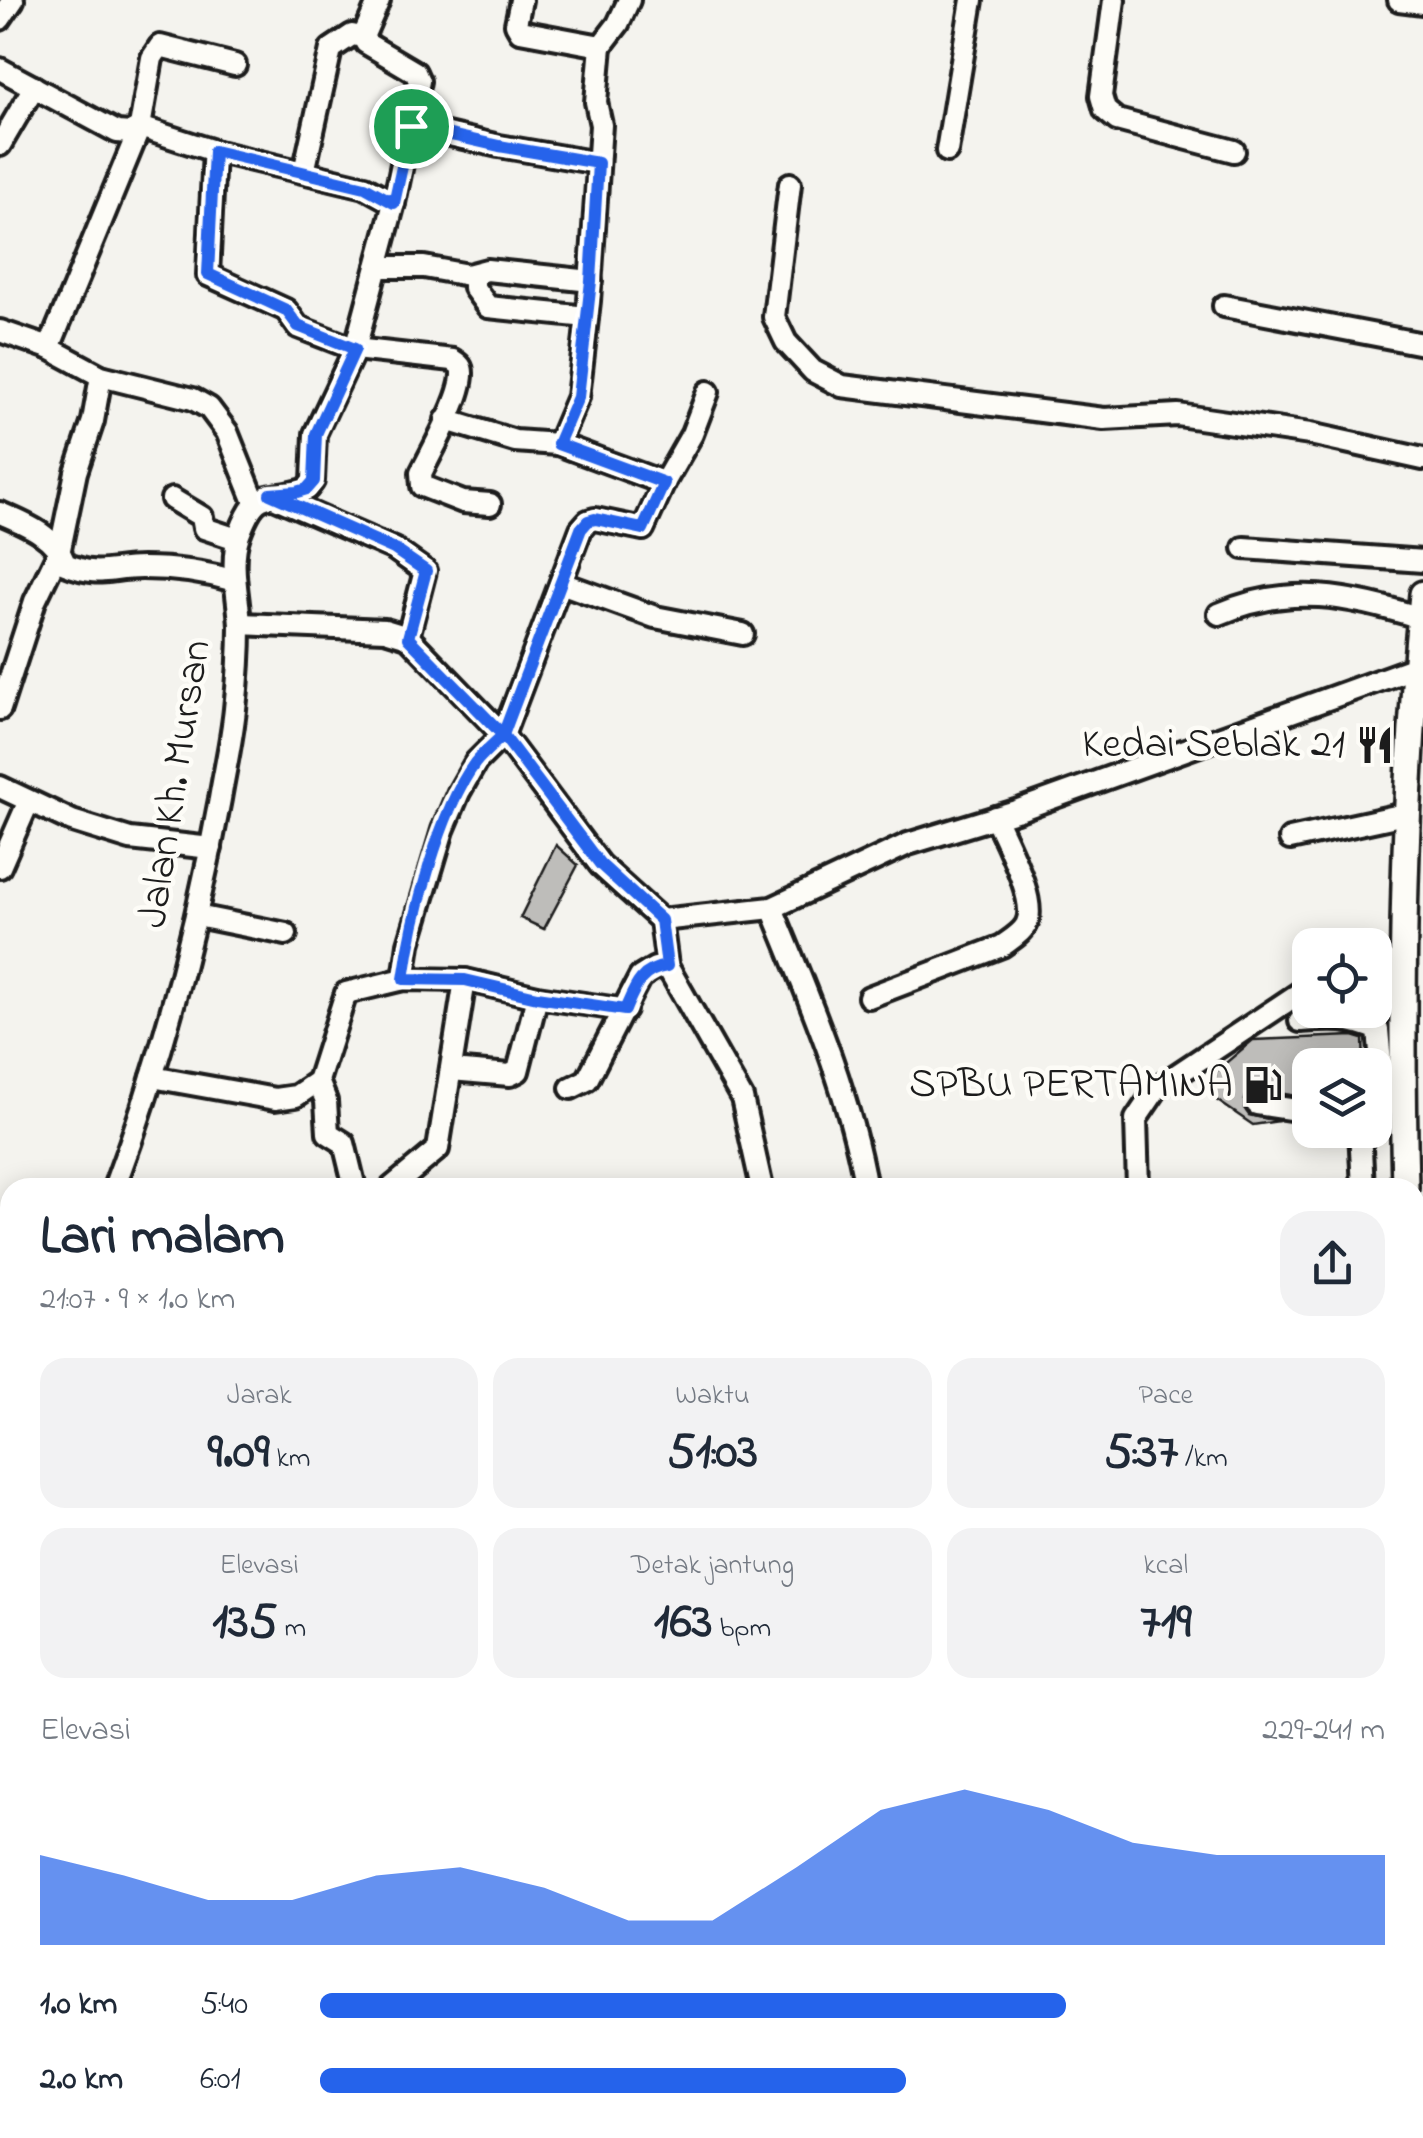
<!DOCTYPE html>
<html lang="id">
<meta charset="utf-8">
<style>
body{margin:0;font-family:"Indie Flower",sans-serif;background:#f2f2f3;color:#1f2937;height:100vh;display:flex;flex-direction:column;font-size:38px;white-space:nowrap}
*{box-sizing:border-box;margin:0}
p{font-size:32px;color:#747a83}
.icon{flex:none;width:55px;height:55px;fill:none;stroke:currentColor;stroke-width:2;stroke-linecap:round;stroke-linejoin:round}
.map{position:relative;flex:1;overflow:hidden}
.details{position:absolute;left:0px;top:1178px;width:1425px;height:962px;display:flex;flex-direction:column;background:#fff;border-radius:30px 30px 0 0;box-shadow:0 5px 25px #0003}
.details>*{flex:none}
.tools{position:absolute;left:1292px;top:928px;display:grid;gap:20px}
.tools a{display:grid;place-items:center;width:100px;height:100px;border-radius:20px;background:#fff;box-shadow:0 5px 25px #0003;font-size:50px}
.pin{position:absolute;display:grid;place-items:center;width:85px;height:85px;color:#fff;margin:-42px;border:5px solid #fff;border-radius:50%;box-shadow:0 2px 10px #0007}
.round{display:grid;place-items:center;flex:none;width:105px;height:105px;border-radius:30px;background:#f2f2f3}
.overview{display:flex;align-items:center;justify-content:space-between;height:170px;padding:0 40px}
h1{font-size:55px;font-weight:700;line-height:75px}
.figures{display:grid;grid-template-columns:repeat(3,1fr);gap:15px;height:170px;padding:10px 40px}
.figures div{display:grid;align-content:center;border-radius:25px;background:#f2f2f3;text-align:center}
.figures b{font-size:50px;font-weight:700}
.figures small{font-size:28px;font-weight:400}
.figures p{font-size:28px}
.chart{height:280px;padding:20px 40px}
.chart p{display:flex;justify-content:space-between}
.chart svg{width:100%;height:180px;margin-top:10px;fill:#2563eb;opacity:.7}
ul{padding:0 40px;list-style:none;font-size:32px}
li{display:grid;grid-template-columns:160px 120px 1fr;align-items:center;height:75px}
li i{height:25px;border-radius:12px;background:#2563eb}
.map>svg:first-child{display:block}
</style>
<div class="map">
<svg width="1423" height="2138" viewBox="0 0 1423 2138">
<rect width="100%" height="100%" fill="#f4f3ee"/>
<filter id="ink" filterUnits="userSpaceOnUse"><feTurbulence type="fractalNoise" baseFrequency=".01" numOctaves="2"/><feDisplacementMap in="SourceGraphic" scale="20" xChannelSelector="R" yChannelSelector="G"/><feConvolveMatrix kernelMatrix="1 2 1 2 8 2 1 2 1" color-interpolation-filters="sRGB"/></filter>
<g filter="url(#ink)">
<g fill="#bebdba" stroke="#1c1c1c" stroke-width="2.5">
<path d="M556,845l22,20 -34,64 -24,-11z"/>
<path d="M1353,1036l10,3 1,26h-54v33l-51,-8 -13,6 -2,12 5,7 30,6 -26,4 -38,-26v-27l38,-32z"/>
</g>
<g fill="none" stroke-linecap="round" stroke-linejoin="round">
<g stroke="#1c1c1c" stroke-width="28">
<g id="minor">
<path d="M521,0l-5,24 4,7 81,15 17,-22 11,-24"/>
<path d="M1114,0l-13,96 4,14 12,10 117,31"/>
<path d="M1399,0l24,3"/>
<path d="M0,19l13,-19"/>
<path d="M0,69l117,63 14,1 9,-6 74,24 151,36 29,16"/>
<path d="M411,126l88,20 99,17"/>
<path d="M0,145l34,-58"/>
<path d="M214,151l-6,124 78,35 12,17 57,22 98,11c5,4 9,5 9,13 1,23 -30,78 -41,100l1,13 41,16 27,2"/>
<path d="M947,151l25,-151"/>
<path d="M304,172l27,-123 21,-14 11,2"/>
<path d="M790,184l-16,133 12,25 27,29 29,15 262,33 74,-4 132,19 113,25"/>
<path d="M377,267h47l44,8 19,-5 104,11"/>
<path d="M474,274v14l14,19 99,10"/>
<path d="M1224,306l199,38"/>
<path d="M0,331l49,17 52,28 92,23 16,9 18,24 28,70"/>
<path d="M49,348l91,-221 12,-69 8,-12 75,19"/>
<path d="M446,420l69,21 43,3"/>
<path d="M664,483l28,-49 16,-42"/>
<path d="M274,497l120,52 31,22 -17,66"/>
<path d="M172,499l30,18 2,11 33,11"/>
<path d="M0,513c26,11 56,23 65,51 35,14 43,4 77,4 32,0 63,4 93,13"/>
<path d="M1244,548l179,13"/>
<path d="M561,583l94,34 88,17"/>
<path d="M1219,614c71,-31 130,-18 202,4"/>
<path d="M240,624l145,6 23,7 95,98 97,130 61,55 6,46 75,132 20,90"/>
<path d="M0,709l35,-108 25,-52 16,-77 17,-51 8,-45"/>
<path d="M0,787l72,34 58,18 81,9"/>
<path d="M1290,839l115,-25"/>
<path d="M0,867l28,-64"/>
<path d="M772,908c37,91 77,182 94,280"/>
<path d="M197,916l89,18"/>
<path d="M661,920l111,-12 136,-64 108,-33 400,-144"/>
<path d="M1375,966l26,-5"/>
<path d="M404,979l5,-35 34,-114 16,-38 17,-30 27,-27 78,-206 7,-8 7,-2 48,10 21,-46 -106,-39 20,-47 11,-96 12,-176 -5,-23 5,-56"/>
<path d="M869,997l133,-51c8,-6 19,-12 24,-21 13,-22 -21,-85 -31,-108"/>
<path d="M1300,1021c30,-2 50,-4 78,9l7,76 -10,10"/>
<path d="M451,1070l59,5 8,-4 19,-74"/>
<path d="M152,1077l123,22 21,-3 22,-15"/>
<path d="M571,1088l16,-8 53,-103 15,-9 12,-2"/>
<path d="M1257,1104l53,8"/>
<path d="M1360,1130l3,58"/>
<path d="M114,1188c47,-126 82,-257 106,-389 5,-30 12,-60 15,-90 3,-27 5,-56 5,-83 -1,-29 -11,-63 -1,-91 19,-51 26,-32 68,-46l6,-8 2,-47 40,-85 39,-146 25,-122 -4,-9 -49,-29 -3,-6 16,-37"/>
<path d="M355,1188l-11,-45 -16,-10 -2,-32 -8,-20 28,-88 58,-14 61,1 72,17 88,13"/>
<path d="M391,1188l47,-39 27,-169"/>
<path d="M1138,1188l-2,-69 21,-31 153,-102"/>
<path d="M0,1300l10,3"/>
<path d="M1,1427l9,-74"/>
<path d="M1415,1752h8"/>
<path d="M1415,2013l8,1"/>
<path d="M561,2130l1,8"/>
<path d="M1364,2130l59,8"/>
<path d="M257,2138l4,-8"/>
<path d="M406,2138l2,-8"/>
<path d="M777,2138l10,-8"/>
<path d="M984,2138l3,-8"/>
</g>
</g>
<g stroke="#1c1c1c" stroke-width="32">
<g id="major">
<path d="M1405,1188c-5,-199 -2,-396 18,-594"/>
<path d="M1415,1511l8,133"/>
</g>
</g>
<use href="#minor" stroke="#fdfcf7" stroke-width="20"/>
<use href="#major" stroke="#fdfcf7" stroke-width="25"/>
</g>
</g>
<g fill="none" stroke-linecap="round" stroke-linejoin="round" filter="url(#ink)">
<g stroke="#fff" stroke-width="20">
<path id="route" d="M411,126l-17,77 -29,-16 -151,-36 -6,123 78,36 12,16 57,23 -39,85 -2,47 -7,8 -10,3 -27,2 124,55 32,22 -18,67 95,97c-9,9 -20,18 -28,28 -36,49 -63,156 -71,216l61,1 72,17 88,13c10,-23 15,-40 42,-44l-6,-46 -61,-56 -97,-129 78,-206 7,-8 7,-2 48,10 21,-46 -106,-39 20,-47 13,-116 7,-118 -99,-17 -88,-20"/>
</g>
<use href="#route" stroke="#2563eb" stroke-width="12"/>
</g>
<defs>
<g id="restaurant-bare" transform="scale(3)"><path d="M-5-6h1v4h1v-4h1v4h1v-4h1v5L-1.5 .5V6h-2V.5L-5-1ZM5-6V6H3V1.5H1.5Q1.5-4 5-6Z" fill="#1c1c1c" stroke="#fdfcf7" stroke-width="2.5" paint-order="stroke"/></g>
<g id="fuel-bare" transform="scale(3)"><path d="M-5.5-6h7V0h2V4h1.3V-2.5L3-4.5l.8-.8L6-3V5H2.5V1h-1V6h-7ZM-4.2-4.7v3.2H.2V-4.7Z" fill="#1c1c1c" stroke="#fdfcf7" stroke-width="2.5" paint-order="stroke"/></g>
</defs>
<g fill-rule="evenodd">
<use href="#restaurant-bare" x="1375" y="745"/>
<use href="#fuel-bare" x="1263" y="1085"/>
</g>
<g text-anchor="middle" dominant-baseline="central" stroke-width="9" stroke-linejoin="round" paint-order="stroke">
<g font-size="42" fill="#1c1c1c" stroke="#fdfcf7" text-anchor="end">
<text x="1345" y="745">Kedai Seblak 21</text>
<text x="1233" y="1085">SPBU PERTAMINA</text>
</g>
<g font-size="42" fill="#1c1c1c" stroke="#fdfcf7">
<text transform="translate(176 784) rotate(-81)">Jalan Kh. Mursan</text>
</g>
</g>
</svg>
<div class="tools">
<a><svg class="icon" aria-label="locate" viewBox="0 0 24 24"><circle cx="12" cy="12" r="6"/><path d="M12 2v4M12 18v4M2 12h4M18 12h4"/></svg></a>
<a><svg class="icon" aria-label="layers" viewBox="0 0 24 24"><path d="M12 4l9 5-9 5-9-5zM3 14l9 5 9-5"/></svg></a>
</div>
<div class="pin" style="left:411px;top:126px;background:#1e9e55"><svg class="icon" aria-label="arrive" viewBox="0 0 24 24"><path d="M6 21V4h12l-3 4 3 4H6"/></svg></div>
<section class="details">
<div class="overview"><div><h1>Lari malam</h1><p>21:07 · 9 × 1.0 km</p></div><a class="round"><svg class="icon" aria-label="share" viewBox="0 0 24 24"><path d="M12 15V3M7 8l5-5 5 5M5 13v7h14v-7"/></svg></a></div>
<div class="figures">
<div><p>Jarak</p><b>9.09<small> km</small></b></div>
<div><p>Waktu</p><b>51:03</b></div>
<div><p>Pace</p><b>5:37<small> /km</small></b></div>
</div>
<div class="figures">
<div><p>Elevasi</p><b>135<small> m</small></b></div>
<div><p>Detak jantung</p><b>163<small> bpm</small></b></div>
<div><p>kcal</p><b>719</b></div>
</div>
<div class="chart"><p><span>Elevasi</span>229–241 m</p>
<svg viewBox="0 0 160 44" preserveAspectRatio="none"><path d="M0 44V22L10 27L20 33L30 33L40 27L50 25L60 30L70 38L80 38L90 25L100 11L110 6L120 11L130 19L140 22L150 22L160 22V44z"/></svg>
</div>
<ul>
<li><b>1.0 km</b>5:40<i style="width:70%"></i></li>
<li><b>2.0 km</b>6:01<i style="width:55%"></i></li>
</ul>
</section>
</div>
